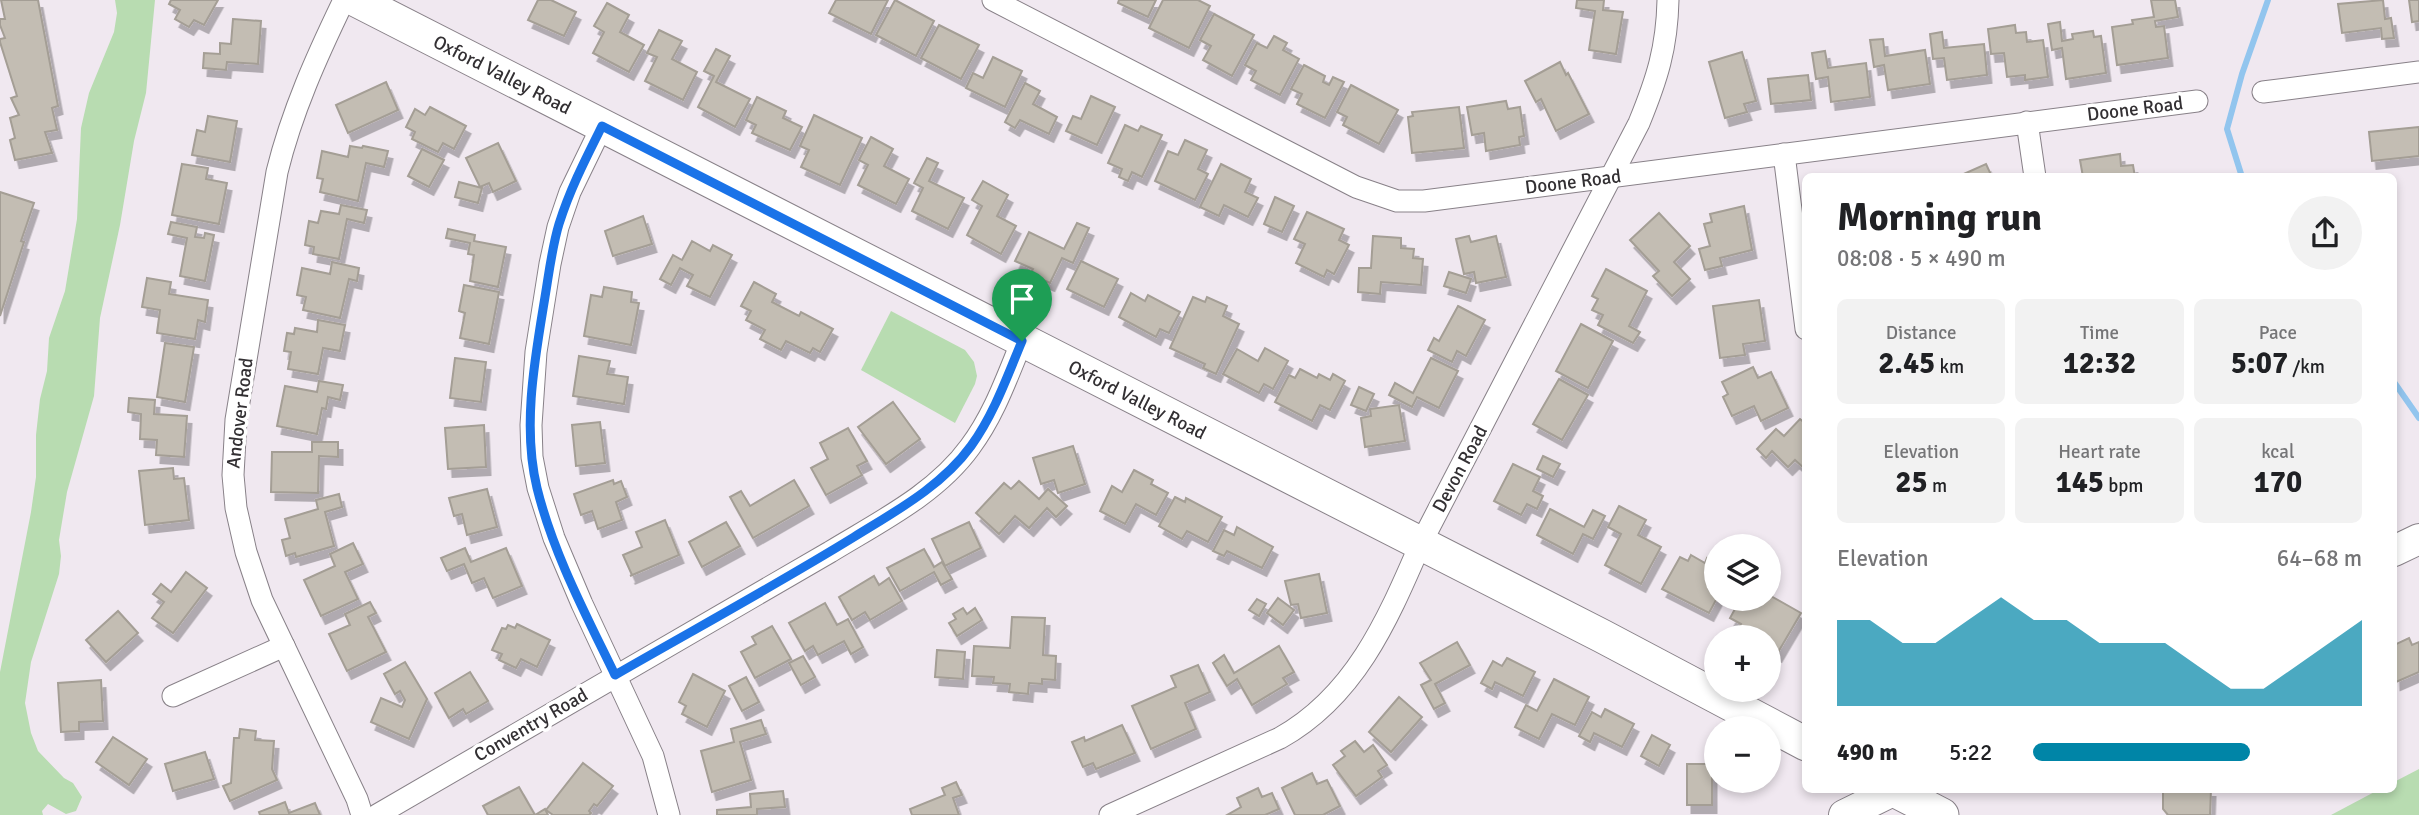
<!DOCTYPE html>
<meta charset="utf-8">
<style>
body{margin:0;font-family:Signika,sans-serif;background:#f2f2f2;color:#202124;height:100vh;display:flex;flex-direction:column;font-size:26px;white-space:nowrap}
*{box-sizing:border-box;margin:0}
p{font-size:23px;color:#757577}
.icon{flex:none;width:38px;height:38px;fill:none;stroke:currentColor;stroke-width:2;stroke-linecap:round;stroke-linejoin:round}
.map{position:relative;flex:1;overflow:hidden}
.side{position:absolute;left:1802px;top:173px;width:595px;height:620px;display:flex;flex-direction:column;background:#fff;border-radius:10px;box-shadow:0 4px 10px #0003}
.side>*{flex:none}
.tools{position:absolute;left:1704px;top:534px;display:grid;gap:14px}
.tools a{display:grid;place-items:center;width:77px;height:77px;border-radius:50%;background:#fff;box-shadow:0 4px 10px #0003;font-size:35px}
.pin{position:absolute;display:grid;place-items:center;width:60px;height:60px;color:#fff;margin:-72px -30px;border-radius:50% 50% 50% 0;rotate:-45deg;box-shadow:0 0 7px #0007}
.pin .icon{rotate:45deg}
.round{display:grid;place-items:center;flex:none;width:74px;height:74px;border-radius:37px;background:#f2f2f2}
.summary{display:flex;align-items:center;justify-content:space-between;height:119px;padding:0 35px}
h1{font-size:38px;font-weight:800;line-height:52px}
.figures{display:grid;grid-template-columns:repeat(3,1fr);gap:10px;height:119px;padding:7px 35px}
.figures div{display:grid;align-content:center;border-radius:10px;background:#f2f2f2;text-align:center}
.figures b{font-size:30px;font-weight:800}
.figures small{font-size:19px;font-weight:400}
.figures p{font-size:19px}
.chart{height:196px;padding:14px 35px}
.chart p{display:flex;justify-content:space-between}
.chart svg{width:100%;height:126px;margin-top:7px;fill:#0085a7;opacity:.7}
ul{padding:0 35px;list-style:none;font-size:23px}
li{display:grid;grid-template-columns:112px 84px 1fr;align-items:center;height:52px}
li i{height:18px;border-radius:9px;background:#0085a7}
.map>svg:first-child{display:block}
</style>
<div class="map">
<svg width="2419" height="815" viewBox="0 0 2419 815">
<defs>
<filter id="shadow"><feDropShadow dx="4.5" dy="8" stdDeviation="0" flood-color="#0004"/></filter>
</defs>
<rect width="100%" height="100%" fill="#f0e8f0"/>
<g fill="#b8dcb1">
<path d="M115,0h40l-9,93 -12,48 -14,84 -20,93 -6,78 -27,96 -8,48 2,16 -2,18 -28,88 -6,41 6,30 7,18 26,27 9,5 9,14 -6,14 -10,3 -18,-10 -6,7 1,4h-43v-143l31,-160 5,-35v-42l4,-36 7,-28 2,-33 16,-47 12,-72 4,-91 8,-35 25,-61 3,-19z"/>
<path d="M891,311l74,39 9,12 3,14 -2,8 -20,39 -94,-53z"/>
<path d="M2419,769v46h-88l49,-26h14v-7z"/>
</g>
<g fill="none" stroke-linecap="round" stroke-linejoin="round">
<g stroke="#92c5ee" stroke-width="6">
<path d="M2242,177l-15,-48 15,-55 26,-74"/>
<path d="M2394,382l25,36"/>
</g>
</g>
<g fill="#c3bdb3" stroke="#a49e95" stroke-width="2" filter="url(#shadow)">
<path d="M1,0h37l20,106 -6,2 5,22 -12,2 7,21 -37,7 -5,-20 5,-2 -5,-20 9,-3 -8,-17 6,-2 -17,-54v-3l5,-1 -5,-13v-6h5z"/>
<path d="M171,0h47l-14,25 -10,-5 -5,7 -14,-8 5,-9 -11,-6z"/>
<path d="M538,0h13l25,12 -12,24 -36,-16z"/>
<path d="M836,0h52l-17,34 -42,-21z"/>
<path d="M895,0l39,21 -18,35 -40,-21z"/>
<path d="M1119,0h37l-8,17 -30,-14z"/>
<path d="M1163,0h35l12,6 -21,42 -40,-20z"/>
<path d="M1577,0h27l-1,10 20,2 -7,42 -27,-4 6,-39 -19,-3z"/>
<path d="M2151,0h24l3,17 -23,4 1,6 8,-1 4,32 -51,7 -5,-38 21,-3 -1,-4 22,-3z"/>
<path d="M2383,0l2,19 6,-1 3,20 -12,1 -1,-11 -39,5 -4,-29z"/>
<path d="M2409,0h10v21l-7,1z"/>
<path d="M607,3l22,12 -9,17 24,13 -15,27 -36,-19 11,-21 -10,-6z"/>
<path d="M1214,14l40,21 -22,41 -29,-16 8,-14 -11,-6z"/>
<path d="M233,19l28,2 -3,43 -31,-2 -1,8 -23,-2 1,-15 16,1v-11l11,1z"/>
<path d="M2060,22l2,19 11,-2 -1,-5 21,-3 1,6 7,-1 5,37 -40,6 -4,-31 -10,2 -4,-26z"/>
<path d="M939,25l40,20 -18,34 -40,-21z"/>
<path d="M2015,25l1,8 10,-1 1,10 16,-2 5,37 -23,3v-5l-18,2 -3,-24 -13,1 -3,-25z"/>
<path d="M659,30l23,11 -10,18 25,13 -14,28 -38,-19 12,-24 -10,-4z"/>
<path d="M1942,32l2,16 40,-4 3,31 -40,5 -3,-22 -11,1 -3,-25z"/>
<path d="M1274,36l13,7 -4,7 16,9 -19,36 -29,-15 5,-9 -11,-6 12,-22 10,5z"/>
<path d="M1883,39l2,17 40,-6 5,34 -42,6 -4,-25 -10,2 -4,-27z"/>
<path d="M716,49l14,7 -14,26 34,17 -15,28 -37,-20 16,-31 -10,-5z"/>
<path d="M1825,51l3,17 38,-5 4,34 -39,5 -3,-25 -12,2 -4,-26z"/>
<path d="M1742,52l14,49 -12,3 3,8 -22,6 -16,-56z"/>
<path d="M993,57l29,14 -17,36 -39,-19 7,-15 10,5z"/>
<path d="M1560,62l6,13 2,-2 21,41 -33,17 -15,-32 -5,3 -11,-21z"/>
<path d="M1304,65l21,11 -2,6 6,3 4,-8 11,5 -19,36 -28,-14 5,-10 -11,-5z"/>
<path d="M1808,75l3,25 -40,4 -3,-25z"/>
<path d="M386,82l12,28 -50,23 -12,-28z"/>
<path d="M1025,83l15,8 -7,13 24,13 -8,17 -29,-14 -5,8 -10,-6z"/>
<path d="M1351,85l47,25 -19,34 -36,-19 4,-8 -10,-5z"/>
<path d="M1091,96l24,11 -18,38 -31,-14 7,-15 8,3z"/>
<path d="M757,97l29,14 -3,7 19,9 -12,23 -38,-17 4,-8 -10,-5z"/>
<path d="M1506,101l2,8 12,-2 4,29 -5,1 1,8 -34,6 -2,-18 -12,2 -5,-28z"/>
<path d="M430,107l36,19 -12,23 -11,-6 -5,9 -26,-13 3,-7 -9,-5 9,-18 10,6z"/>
<path d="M1459,107l5,41 -52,5 -4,-36 5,-1 -1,-4z"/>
<path d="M814,115l48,23 -22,47 -39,-18 8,-17 -9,-4z"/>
<path d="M208,116l29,5 -7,41 -38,-7 5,-25 8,2z"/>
<path d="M1125,125l13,6 3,-5 21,9 -20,42 -10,-5 -4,9 -9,-4 3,-8 -14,-6z"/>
<path d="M2419,127v29l-47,5 -3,-29z"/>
<path d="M871,137l22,12 -9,17 25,13 -13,25 -38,-19 10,-20 -9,-5z"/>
<path d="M1185,140l22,10 -9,19 10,5 -13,26 -40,-19 13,-30 10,4z"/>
<path d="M498,143l18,38 -23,11 -4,-9 -9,4 -14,-29z"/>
<path d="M350,146l12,2 1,-2 25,5 -4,16 -18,-4 -8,38 -38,-9 3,-13 -6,-1 5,-27 26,6z"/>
<path d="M422,149l22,11 -15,27 -21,-11z"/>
<path d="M2120,154l1,12 12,-1 2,12h-52l-3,-17z"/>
<path d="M927,158l11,5 -9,18 35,17 -16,31 -36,-18 11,-23 -9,-5z"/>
<path d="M182,164l26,4 -2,11 21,4 -8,41 -47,-9z"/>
<path d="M1221,164l30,15 -6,13 13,6 -10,19 -24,-12 -5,11 -19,-9z"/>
<path d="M1986,164l6,13h-35z"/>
<path d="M983,181l25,14 -11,21 19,10 -15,28 -34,-19 15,-29 -10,-6z"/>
<path d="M459,182l23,6 -4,15 -23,-6z"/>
<path d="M0,192l34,11 -13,38 3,1 -24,74z"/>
<path d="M1275,197l19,9 -12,26 -18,-8z"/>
<path d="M341,205l26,5 -3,13 -17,-4 -8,40 -26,-5 1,-7 -9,-2 4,-24 9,2 3,-12 18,3z"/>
<path d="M1744,206l8,44 -32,8 2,8 -17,4 -6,-21 11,-3 -6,-22 8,-2 -2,-8z"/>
<path d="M1307,212l37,17 -5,11 10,5 -15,29 -7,-4 -3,7 -28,-14 9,-19 -11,-5z"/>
<path d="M1659,213l31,33 -16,16 16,17 -18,17 -19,-20 6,-5 -29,-31z"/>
<path d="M643,216l9,28 -39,12 -8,-25z"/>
<path d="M171,222l26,5 -2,10 9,1 1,-5 9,2 -9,46 -25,-5 7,-38 -19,-4z"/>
<path d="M1077,223l12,5 -16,35 -11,-5 -12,25 -20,-9 3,-5 -18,-8 14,-29 35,17z"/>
<path d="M448,229l27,6 -1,6 32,6 -8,40 -28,-6 4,-26 -6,-1 2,-11 -24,-5z"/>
<path d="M1373,236l28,2v10l13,1 -1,9 10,1 -2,26 -40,-3 -1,12 -22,-2 1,-24h12z"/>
<path d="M1469,236l2,6 25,-6 10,41 -30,6 -2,-11 -10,2 -8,-35z"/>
<path d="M692,241l18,10 3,-6 19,10 -22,42 -23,-11 6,-11 -13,-7 -9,17 -11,-6 13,-24 9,5z"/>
<path d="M1081,261l37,18 -14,28 -37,-18z"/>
<path d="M332,262l27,6 -2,13 -8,-2 -9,39 -37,-8 3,-13 -9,-2 5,-27 28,6z"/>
<path d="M1606,269l41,22 -18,35 11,6 -7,11 -35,-18 5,-10 -11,-5 6,-11 -6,-3z"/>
<path d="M1449,272l22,7 -5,14 -22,-7z"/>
<path d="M147,278l24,4 -2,12 39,6 -3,22 -7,-2 -3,19 -38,-6 3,-23 -18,-3z"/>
<path d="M754,282l22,12 -4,8 27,14 2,-4 32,17 -13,23 -7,-4 -3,5 -24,-12 -5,9 -21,-11 5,-9 -19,-10 5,-9 -10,-5z"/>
<path d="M464,285l35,7 -10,52 -29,-6 5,-25 -6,-2z"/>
<path d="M604,287l28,5 -1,10 8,1 -8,42 -47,-9 7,-41 11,2z"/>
<path d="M1131,293l14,8 3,-6 32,17 -11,21 -9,-4 -4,8 -37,-20z"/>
<path d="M1193,297l12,5 2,-5 20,9 -4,10 16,8 -23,50 -13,-6 2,-4 -35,-16z"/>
<path d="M1759,300l6,41 -22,3 2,11 -25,3 -7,-52z"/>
<path d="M1458,306l27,14 -19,36 -9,-5 -5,11 -24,-12 6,-12 5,3z"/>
<path d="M318,320l27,5 -5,26 -17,-3 -5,26 -30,-5 3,-17 -7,-1 3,-18 7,1 1,-6 22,4z"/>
<path d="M1581,324l32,17 -25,47 -32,-17z"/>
<path d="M165,343l29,4 -9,55 -28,-5z"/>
<path d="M1265,348l23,13 -15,28 -9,-5 -5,9 -36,-19 14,-25 21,12z"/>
<path d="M579,356l31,5 -3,13 21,3 -4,27 -51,-8z"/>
<path d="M455,358l31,4 -5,40 -31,-4z"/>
<path d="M1431,358l27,13 -19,37 -22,-11 -5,10 -23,-12 6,-12 18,10z"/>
<path d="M1753,367l5,11 13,-6 17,36 -27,13 -7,-15 -22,10 -9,-19 5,-3 -6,-12z"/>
<path d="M1300,369l17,9 2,-4 11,6 3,-6 12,7 -15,29 -10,-5 -8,16 -37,-19 14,-27 6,3z"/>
<path d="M1559,379l29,16 -26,45 -29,-16z"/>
<path d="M319,381l24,4 -3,15 -12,-3 -2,12 -4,-1 -5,26 -40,-8 8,-40 32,6z"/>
<path d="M1359,387l15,7 -8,17 -15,-6z"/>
<path d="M129,398l26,2 -1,14 33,2 -3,41 -28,-2 1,-15 -17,-1 1,-25 -13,-2z"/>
<path d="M893,402l27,37 -34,25 -28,-37z"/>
<path d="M1399,405l6,36 -40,6 -4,-29 10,-2 -1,-7z"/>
<path d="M1800,419l6,5v46l-11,-10 -7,7 -16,-16 -6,7 -9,-9 19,-20 8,7z"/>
<path d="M600,422l5,41 -29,3 -4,-41z"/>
<path d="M484,425l2,42 -38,2 -3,-41z"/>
<path d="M848,428l19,33 -10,5 5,9 -36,20 -15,-27 17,-9 -8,-16z"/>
<path d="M312,442h26v15l-19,-1 -1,37 -47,-1 1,-40h40z"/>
<path d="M1073,446l12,38 -27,9 -4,-13 -13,4 -8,-26z"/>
<path d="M1543,456l17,8 -7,13 -16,-8z"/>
<path d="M1513,464l27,13 -7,14 10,5 -6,13 -10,-5 -6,11 -27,-14z"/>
<path d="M173,468l1,11 10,-1 5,42 -44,5 -6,-54z"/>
<path d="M1134,470l19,10 -2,4 17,9 -12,22 -20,-11 -11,20 -25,-13 12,-25 10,6z"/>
<path d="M613,480l1,4 7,-3 6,16 -11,5 6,18 -24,9 -6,-18 -11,4 -7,-21z"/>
<path d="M794,480l15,26 -56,32 -23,-41 11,-6 9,15z"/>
<path d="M1019,481l20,18 9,-10 19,17 -11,11 -9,-9 -18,20 -14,-12 -16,18 -23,-21 28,-30 7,6z"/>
<path d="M487,489l10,38 -30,8 -5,-21 -8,2 -5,-18z"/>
<path d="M339,494l3,13 -17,5 9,34 -38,11 -1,-4 -9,3 -4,-16 8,-2 -5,-19 33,-10 -2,-9z"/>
<path d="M1175,497l10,5 1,-4 36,19 -14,25 -21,-11 -5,8 -23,-13z"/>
<path d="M1619,506l27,14 -8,15 23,12 -20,37 -36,-19 16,-31 -13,-7z"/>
<path d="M1550,509l34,18 9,-17 12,6 -12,23 -10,-5 -10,20 -36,-19z"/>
<path d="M665,520l14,35 -49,21 2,-1 -9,-20 19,-8 -6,-15z"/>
<path d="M726,522l14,24 -38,21 -13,-25z"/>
<path d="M969,522l12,26 -36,18 -13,-27z"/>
<path d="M1237,527l36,20 -11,21 -35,-17 -3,5 -11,-5 11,-21 10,5z"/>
<path d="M353,543l10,21 -18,8 13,27 -37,17 -17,-36 31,-14 -5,-12z"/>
<path d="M465,548l6,14 35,-14 16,38 -29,12 -9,-20 -12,5 -8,-19 -17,7 -6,-13z"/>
<path d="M924,549l10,18 8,-5 10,17 -11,6 -7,-13 -34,19 -13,-23z"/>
<path d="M1691,555l14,8 2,-5 10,5v35l-8,15 -47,-24 18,-32 8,4z"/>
<path d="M186,572l21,16 -34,45 -21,-15 12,-16 -11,-8 8,-10 10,8z"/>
<path d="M1319,574l8,39 -26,5 -3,-14 -7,1 -6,-24z"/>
<path d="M874,576l5,9 10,-7 13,23 -32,19 -5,-8 -13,8 -13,-23z"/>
<path d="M1769,595l32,18 -24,41 -8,-4v-13h-35l7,-13 -11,-6 11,-20 9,4 2,-4h17z"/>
<path d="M1278,598l16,12 -11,15 -16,-12z"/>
<path d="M1257,599l9,5 -7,12 -10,-6z"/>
<path d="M370,602l6,11 -8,4 18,35 -39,19 -18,-37 21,-9 -5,-11z"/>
<path d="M825,603l12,22 11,-6 15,28 -12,7 -7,-13 -26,14 -5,-9 -8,5 -16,-28z"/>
<path d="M963,608l4,6 8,-6 7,12 -25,16 -8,-13 7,-4 -3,-5z"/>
<path d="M118,611l20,22 -32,29 -20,-22z"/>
<path d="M1012,617l33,1 -2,37 13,1 -1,24 -13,-1v5l-13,-1 -1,11 -19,-2 1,-8 -17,-1 1,-6 -22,-1 2,-30 36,2z"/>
<path d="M517,624l33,16 -13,27 -16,-8 -5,9 -17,-8 3,-6 -10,-4 10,-22 4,1 2,-4 7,3z"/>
<path d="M772,626l19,33 -36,19 -14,-26 15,-8 -4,-7z"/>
<path d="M2409,638l3,7 7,-3v30l-23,10 -2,-37z"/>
<path d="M1457,642l13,23 -35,19 10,19 -11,6 -13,-24 10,-5 -11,-17z"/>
<path d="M1279,646l15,26 -11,6 4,6 -35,21 -15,-26 -10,7 -14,-23 11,-8 10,18z"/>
<path d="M937,650l28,2 -2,27 -28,-2z"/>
<path d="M803,656l12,21 -14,8 -12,-22z"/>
<path d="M1507,658l28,14 -12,24 -28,-14 -3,7 -11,-6 12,-22 9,5z"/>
<path d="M405,662l22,37 -18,40 -38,-17 10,-24 21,9 3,-7 -5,-9 -5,3 -11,-20z"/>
<path d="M1198,665l12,27 -25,11 11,26 -45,20 -19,-43 44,-19 -5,-11z"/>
<path d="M470,672l18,29 -22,13 -3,-5 -14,9 -14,-25z"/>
<path d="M693,674l32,17 -18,36 -25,-13 4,-8 -7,-4z"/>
<path d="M746,677l13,25 -17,9 -13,-25z"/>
<path d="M1554,679l35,18 -14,28 -23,-11 -13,25 -24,-12 11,-22 11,6z"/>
<path d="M101,680l2,41 -24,1v9l-18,1 -3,-49z"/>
<path d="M1399,697l23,20 -31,35 -22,-20z"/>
<path d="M1605,709l29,15 -12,23 -28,-14 -4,9 -11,-6 13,-24 9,5z"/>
<path d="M761,720l5,14 -26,8 11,38 -39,12 -11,-41 33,-9 -3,-13z"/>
<path d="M1122,725l13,28 -39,16 -3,-6 -10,4 -11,-25 12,-5 1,4z"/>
<path d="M240,729l16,2 -1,9 19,1 -2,28 5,11 -47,21 -7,-15 8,-3 3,-45h5z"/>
<path d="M1652,735l18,10 -11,21 -18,-10z"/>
<path d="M113,737l34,22 -18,26 -33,-23z"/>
<path d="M1355,741l9,11 9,-7 14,20 -9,6 4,6 -26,19 -23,-31 12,-9 -4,-5z"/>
<path d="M205,752l9,27 -41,12 -8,-27z"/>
<path d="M583,763l30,23 -16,20 -3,-2 -5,7 2,2 -2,2h-36l-7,-5z"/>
<rect x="1687" y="764" width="25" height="41"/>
<path d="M1312,773l5,11 10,-4 13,26 -17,9h-28l-13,-27z"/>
<path d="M956,782l6,13 -9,3 6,17h-47l-2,-6 35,-14 -3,-7z"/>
<path d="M519,787l16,28 10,-6 3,6h-60l-5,-9z"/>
<path d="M1258,788l4,9 10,-4 7,16 -14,6h-38l14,-8 -4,-9z"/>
<path d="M2163,789h48l-1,26h-42l-5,-6z"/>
<path d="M783,791l2,16 -28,2v6h-40v-5l34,-3 -1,-13z"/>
<path d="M285,802l4,11 26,-10 5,12h-60l-1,-3z"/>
</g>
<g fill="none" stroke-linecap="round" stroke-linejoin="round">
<g stroke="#888188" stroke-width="23">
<g id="street">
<path d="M344,0c-27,56 -52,111 -67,172l-41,248 -3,55 3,33 10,44 16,48 95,199 5,16"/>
<path d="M993,0l363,187 41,14h27l773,-100"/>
<path d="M2263,92l156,-20"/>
<path d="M2027,122l8,55"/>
<path d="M602,126l-32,66 -12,35 -8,37 -14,88 -5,73 1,32 6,31 16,50 28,66 71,152 16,59"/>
<path d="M1784,154l22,175"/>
<path d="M173,696l111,-50"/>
<path d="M377,815l453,-263c49,-30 106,-58 140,-105 24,-32 37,-70 52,-106"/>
<path d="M1110,815l170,-77c75,-42 107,-117 140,-193l219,-422c18,-44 28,-75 29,-123"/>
</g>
</g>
<g stroke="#888188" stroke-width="32">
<g id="secondary">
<path d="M2394,551l25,-12"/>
<path d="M1844,815l53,-26"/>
</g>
</g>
<g stroke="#888188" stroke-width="35">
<g id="primary">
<path d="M356,0l1246,636 204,108"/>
<path d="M1892,789l50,26"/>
</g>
</g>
<use href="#street" stroke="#fff" stroke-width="21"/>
<use href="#secondary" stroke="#fff" stroke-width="30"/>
<use href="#primary" stroke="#fff" stroke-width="33"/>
</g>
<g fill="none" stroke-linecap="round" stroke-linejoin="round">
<g stroke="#fff" stroke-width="14">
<path id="route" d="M602,126l420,215c-15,36 -28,73 -51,105 -29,40 -75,65 -117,91 -78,48 -159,92 -239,138 -29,-60 -62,-122 -78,-187 -15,-62 -2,-130 8,-191 4,-24 7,-50 14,-73 11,-35 27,-66 43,-98z"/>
</g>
<use href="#route" stroke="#1a73e8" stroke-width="9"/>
</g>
<g text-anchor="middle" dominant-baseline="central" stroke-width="7" stroke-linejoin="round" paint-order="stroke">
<g font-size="19" fill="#333033" stroke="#fff">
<text transform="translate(502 75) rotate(27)">Oxford Valley Road</text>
<text transform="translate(2135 109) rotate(-7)">Doone Road</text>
<text transform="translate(1573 182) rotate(-7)">Doone Road</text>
<text transform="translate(1137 400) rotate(27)">Oxford Valley Road</text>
<text transform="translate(240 413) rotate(-83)">Andover Road</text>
<text transform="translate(1460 469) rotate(-62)">Devon Road</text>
<text transform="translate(531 725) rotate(-30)">Conventry Road</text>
</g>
</g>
</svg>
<div class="tools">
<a><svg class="icon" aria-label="layers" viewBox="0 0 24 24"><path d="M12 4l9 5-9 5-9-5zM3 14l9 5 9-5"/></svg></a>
<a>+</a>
<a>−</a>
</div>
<div class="pin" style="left:1022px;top:341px;background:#1e9e55"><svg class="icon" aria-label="arrive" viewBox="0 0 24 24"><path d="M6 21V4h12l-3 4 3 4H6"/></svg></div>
<section class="side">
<div class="summary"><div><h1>Morning run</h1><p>08:08 · 5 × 490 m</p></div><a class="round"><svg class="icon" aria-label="share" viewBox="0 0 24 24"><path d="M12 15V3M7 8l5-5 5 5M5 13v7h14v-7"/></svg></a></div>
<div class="figures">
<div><p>Distance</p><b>2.45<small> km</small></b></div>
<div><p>Time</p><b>12:32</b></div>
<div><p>Pace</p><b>5:07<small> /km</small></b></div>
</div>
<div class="figures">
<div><p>Elevation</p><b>25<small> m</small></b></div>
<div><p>Heart rate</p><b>145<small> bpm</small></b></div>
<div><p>kcal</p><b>170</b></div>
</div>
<div class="chart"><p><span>Elevation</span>64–68 m</p>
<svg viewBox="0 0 160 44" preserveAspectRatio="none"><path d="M0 44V14L10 14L20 22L30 22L40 14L50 6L60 14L70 14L80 22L90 22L100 22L110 30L120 38L130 38L140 30L150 22L160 14V44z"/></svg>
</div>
<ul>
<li><b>490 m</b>5:22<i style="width:66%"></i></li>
</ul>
</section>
</div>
